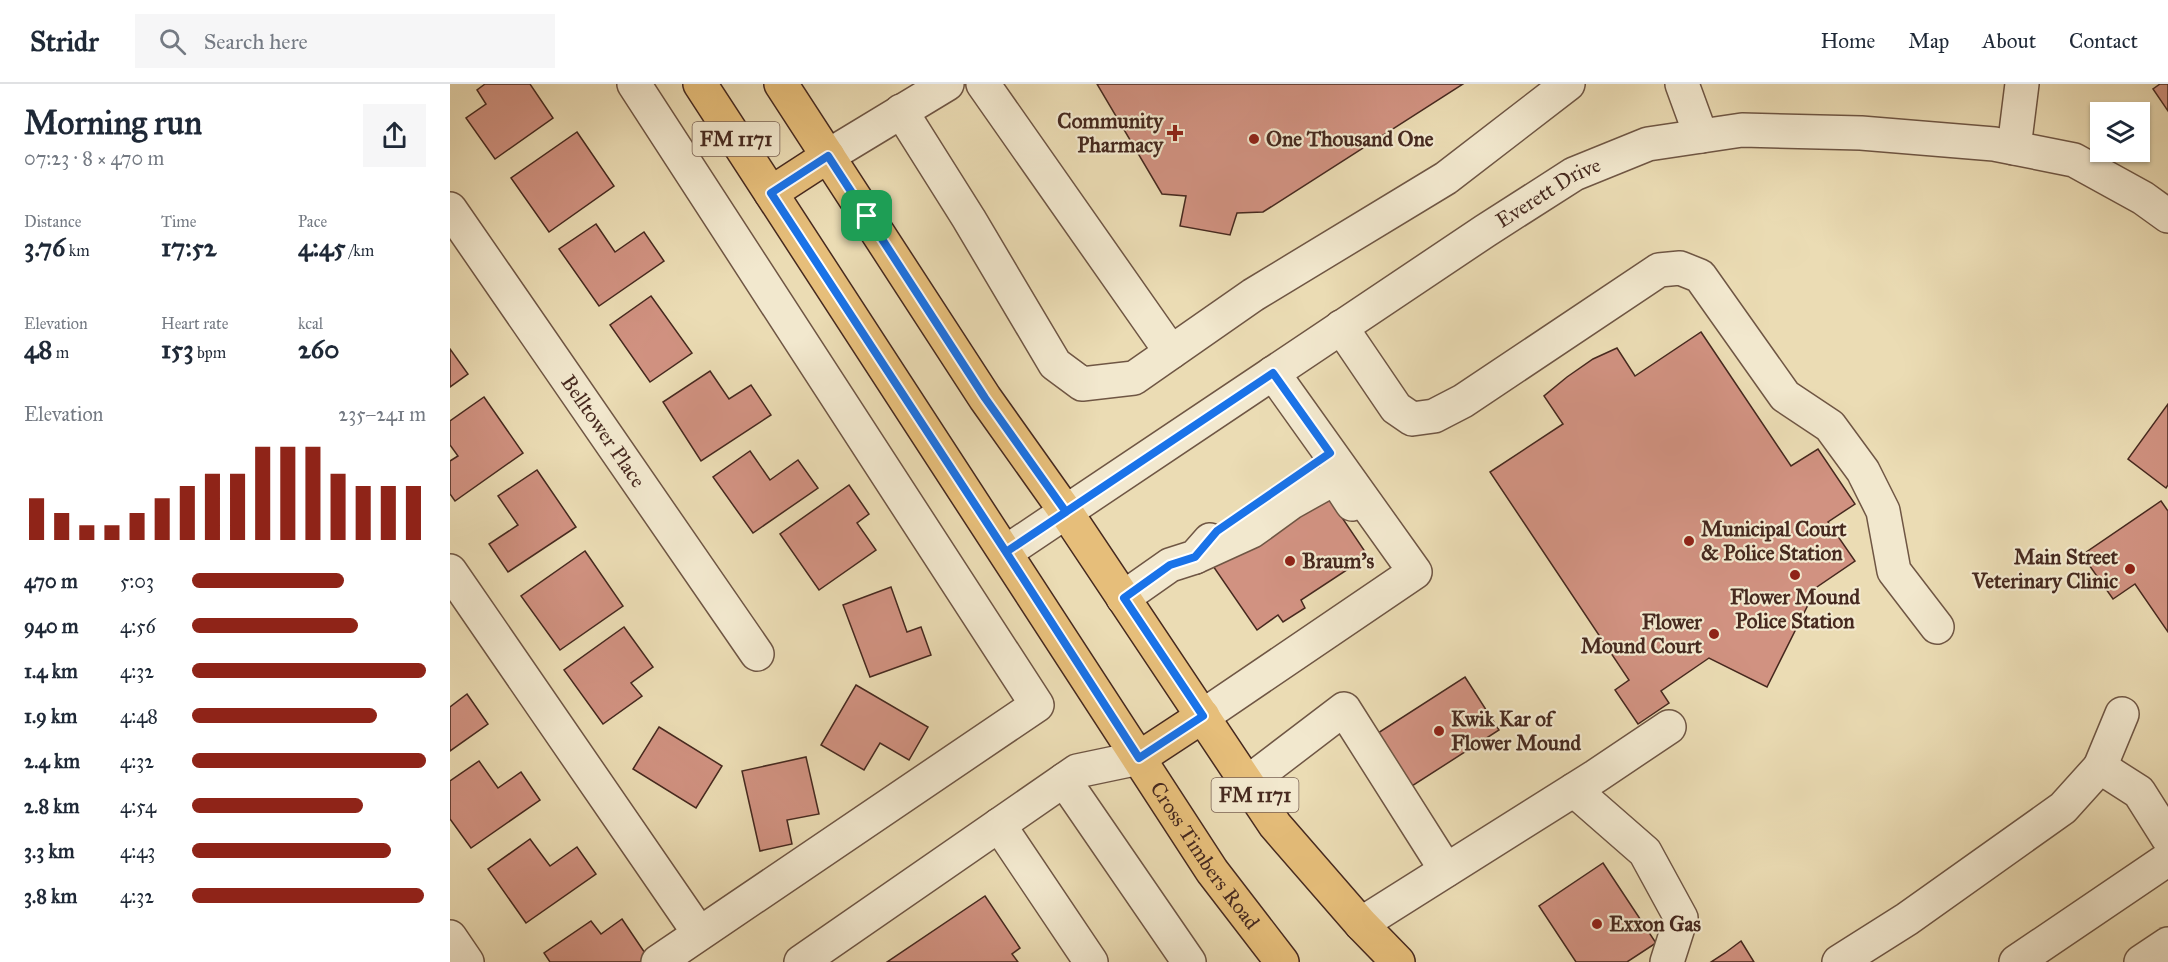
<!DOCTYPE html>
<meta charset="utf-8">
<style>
body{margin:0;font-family:"IM FELL Great Primer",serif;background:#f6f6f7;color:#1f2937;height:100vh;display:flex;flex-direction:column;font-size:22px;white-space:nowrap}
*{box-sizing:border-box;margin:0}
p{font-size:20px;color:#747a83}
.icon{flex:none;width:33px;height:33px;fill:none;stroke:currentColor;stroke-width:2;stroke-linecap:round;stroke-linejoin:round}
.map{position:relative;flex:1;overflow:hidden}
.panel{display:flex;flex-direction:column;background:#fff;width:450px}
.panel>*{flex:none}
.buttons{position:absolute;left:1640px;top:18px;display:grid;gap:12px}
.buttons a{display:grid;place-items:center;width:60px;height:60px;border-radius:0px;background:#fff;box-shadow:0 2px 4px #0004;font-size:30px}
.pin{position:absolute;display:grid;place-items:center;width:51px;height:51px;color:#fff;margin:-26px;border-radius:12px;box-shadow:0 3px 9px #0006}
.round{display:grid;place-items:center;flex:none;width:63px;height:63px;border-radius:0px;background:#f6f6f7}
.headline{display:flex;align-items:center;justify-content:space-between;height:102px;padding:0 24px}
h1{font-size:33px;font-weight:700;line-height:45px}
.stats{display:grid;grid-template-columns:repeat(3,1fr);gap:9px;height:102px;padding:6px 24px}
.stats div{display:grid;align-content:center}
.stats b{font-size:26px;font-weight:700}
.stats small{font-size:16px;font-weight:400}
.stats p{font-size:16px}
.chart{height:168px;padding:12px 24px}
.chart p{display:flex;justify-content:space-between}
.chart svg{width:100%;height:108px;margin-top:6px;stroke:#8f2418;stroke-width:6}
ul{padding:0 24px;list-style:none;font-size:20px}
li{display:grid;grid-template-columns:96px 72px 1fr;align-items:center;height:45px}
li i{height:15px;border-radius:8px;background:#8f2418}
header{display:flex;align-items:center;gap:36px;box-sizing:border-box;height:84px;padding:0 30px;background:#fff;border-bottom:2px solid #e0e1e3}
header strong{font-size:28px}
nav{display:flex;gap:33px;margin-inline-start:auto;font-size:21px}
.search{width:420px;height:54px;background:#f6f6f7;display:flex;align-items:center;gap:15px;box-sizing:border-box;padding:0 21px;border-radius:0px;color:#747a83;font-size:22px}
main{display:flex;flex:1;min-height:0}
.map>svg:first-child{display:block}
</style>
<header>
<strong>Stridr</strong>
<div class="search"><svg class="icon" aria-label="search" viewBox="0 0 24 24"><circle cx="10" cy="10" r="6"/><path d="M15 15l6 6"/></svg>Search here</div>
<nav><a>Home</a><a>Map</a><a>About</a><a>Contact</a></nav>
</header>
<main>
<section class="panel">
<div class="headline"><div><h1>Morning run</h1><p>07:23 · 8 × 470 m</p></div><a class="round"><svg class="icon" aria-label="share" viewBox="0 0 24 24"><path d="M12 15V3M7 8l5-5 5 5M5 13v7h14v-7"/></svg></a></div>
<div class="stats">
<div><p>Distance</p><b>3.76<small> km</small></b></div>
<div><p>Time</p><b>17:52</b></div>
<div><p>Pace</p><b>4:45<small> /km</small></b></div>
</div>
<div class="stats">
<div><p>Elevation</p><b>48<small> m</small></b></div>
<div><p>Heart rate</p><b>153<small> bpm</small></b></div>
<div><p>kcal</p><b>260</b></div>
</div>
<div class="chart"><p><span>Elevation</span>235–241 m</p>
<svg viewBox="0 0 160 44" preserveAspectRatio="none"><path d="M5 44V27M15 44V33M25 44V38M35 44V38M45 44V33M55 44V27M65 44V22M75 44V17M85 44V17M95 44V6M105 44V6M115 44V6M125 44V17M135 44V22M145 44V22M155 44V22"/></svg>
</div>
<ul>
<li><b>470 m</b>5:03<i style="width:65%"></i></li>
<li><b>940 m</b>4:56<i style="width:71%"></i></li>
<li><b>1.4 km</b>4:32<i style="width:100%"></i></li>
<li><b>1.9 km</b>4:48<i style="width:79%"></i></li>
<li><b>2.4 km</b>4:32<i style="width:100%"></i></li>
<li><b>2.8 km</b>4:54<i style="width:73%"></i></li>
<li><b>3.3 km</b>4:43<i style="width:85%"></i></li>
<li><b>3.8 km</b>4:32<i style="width:99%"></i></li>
</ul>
</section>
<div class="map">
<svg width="1718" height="878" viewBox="0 0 1718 878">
<rect width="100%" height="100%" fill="#ebdcb4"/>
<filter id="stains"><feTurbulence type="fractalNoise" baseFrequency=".00333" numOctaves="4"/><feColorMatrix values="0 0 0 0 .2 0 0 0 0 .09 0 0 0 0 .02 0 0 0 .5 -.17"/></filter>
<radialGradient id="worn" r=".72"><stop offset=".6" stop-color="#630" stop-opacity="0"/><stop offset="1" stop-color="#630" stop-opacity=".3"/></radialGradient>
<g fill="#d19281" stroke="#46291f" stroke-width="1.5">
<path d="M35,0h45l23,34 -58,41 -29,-41 20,-14 -9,-14z"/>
<path d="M647,0h366l-200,128 -26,1 -7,22 -50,-9 6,-30 -24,-2z"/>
<path d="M1710,0h8v27l-15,-22z"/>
<path d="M127,48l37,54 -65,46 -38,-54z"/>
<path d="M146,140l19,28 29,-20 20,29 -65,45 -40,-57z"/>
<path d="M201,212l41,57 -42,29 -40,-57z"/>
<path d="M1251,248l90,134 27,-17 37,55 -27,18 27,39 -38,26 -50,100 -58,-29 -48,33 8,12 -31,21 -23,-34 14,-10 -139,-208 73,-48 -19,-28 23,-19 26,-18 24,-11 18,28z"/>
<path d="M0,265l18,25 -18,13z"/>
<path d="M260,287l19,28 22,-14 20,30 -70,46 -38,-59z"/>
<path d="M34,313l39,56 -68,48 -5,-7v-33l8,-5 -8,-11v-24z"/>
<path d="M1718,320v81l-2,3 -38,-29z"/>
<path d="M300,367l20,29 28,-20 20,28 -65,45 -40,-56z"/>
<path d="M87,386l39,57 -68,45 -19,-28 29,-19 -20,-29z"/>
<path d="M399,401l20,29 -12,9 19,27 -57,40 -39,-56z"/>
<path d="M874,407l44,65 -67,44 4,8 -22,14 -5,-7 -21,15 -44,-64z"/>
<path d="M1711,417l7,10v121l-33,-48 -22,15 -31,-44z"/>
<path d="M135,467l38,55 -63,44 -39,-54z"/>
<path d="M441,503l16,45 14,-5 10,28 -61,22 -27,-72z"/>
<path d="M174,543l29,40 -22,16 11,13 -39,28 -39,-54z"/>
<path d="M1015,593l34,53 -87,56 -34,-53z"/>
<path d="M406,601l72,42 -19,33 -29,-17 -16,27 -43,-25z"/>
<path d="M17,610l21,30 -38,27v-44z"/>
<path d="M209,643l63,39 -26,42 -63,-39z"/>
<path d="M356,673l13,57 -32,6 5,24 -32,7 -18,-80z"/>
<path d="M29,677l19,27 23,-16 19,28 -69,48 -21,-29v-38z"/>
<path d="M80,755l20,27 27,-19 19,27 -70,49 -38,-54z"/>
<path d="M1153,779l53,80 -29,19h-51l-37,-56z"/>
<path d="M535,812l35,52 -8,6 6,8h-131z"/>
<path d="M172,835l29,43h-101l-6,-9 47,-32 10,13z"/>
<path d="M1291,857l13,21h-43l14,-9z"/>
</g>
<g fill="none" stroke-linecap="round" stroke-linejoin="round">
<g stroke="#6f5644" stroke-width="36">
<g id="minor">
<path d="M184,0l403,621 -379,257"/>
<path d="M533,0l188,268"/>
<path d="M1232,0l19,52"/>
<path d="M451,27l68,108 86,145 27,20 52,-6 119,-83 193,-117 122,-94"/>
<path d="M1564,64l8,-64"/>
<path d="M378,72l119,-72"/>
<path id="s1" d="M0,125l307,445"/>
<path d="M891,243l55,81 16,11 22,-3 29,-15 196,-131 21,-2 20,8 85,120 45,30 33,45 20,40 11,60 43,56"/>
<path id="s2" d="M556,468l479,-321 89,-57 74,-30 94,-14 119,3 133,11 80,16 69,38 25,18"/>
<path d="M745,473l57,-26 40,-29 43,-24 17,26"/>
<path d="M0,487l249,362"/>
<path d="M673,514l47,-33 25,-8 15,-17"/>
<path d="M753,632l212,-144 -142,-199"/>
<path d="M1650,683l22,-53"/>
<path d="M614,696l125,182"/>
<path d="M797,699l97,-74 102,161"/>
<path d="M1124,706l71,62 36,66 -14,44"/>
<path d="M549,741l92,137"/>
<path d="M911,840l235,-148 73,-49"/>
<path d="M0,853l17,25"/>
<path d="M351,878l276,-191 62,-13"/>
<path d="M1389,878l68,-43 156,-111 37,-41 39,25 29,46"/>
<path d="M1566,878l152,-103"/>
<path d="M1691,878l27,-18"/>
</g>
</g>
<g stroke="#46291f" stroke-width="36">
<g id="major">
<path id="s3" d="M250,0l512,787 70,91"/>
<path d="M331,0l204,314 81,114 209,313 86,99 37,38"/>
<path d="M321,109l57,-37"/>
<path d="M689,674l64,-42"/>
</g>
</g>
<use href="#minor" stroke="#f2e8ce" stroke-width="33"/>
<use href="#major" stroke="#e6be7a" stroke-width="33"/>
</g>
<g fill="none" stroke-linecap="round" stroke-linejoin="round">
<g stroke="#fff" stroke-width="12">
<path id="route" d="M417,132l118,182 81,114 -60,40 133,206 64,-42 -79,-118 46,-33 25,-8 22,-26 113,-78 -57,-80 -267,179 -235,-359 57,-37 39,60"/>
</g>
<use href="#route" stroke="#1a73e8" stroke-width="8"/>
</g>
<g fill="#8f2418" stroke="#f2e8ce" stroke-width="2">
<path d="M722 40h6v6h6v6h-6v6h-6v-6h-6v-6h6z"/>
<circle cx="804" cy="55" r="6"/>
<circle cx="1239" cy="457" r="6"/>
<circle cx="840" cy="477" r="6"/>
<circle cx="1680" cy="485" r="6"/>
<circle cx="1345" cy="491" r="6"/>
<circle cx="1264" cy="550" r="6"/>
<circle cx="989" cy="647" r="6"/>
<circle cx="1147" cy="840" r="6"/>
</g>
<g text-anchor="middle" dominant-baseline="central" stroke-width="4.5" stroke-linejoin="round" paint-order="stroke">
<g fill="#f2e8ce" stroke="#7a6254" stroke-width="1.5">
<rect x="242.5" y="38" width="87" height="34" rx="4.5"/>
<rect x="761.5" y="694" width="87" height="34" rx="4.5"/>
</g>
<g font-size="20" font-weight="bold" fill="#46291f">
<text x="286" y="55">FM 1171</text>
<text x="805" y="711">FM 1171</text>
</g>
<g font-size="21" font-weight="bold" fill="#46291f" stroke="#f2e8ce" text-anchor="start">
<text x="713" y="37" text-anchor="end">Community<tspan x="713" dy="24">Pharmacy</tspan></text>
<text x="816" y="55">One Thousand One</text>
<text x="1251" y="445">Municipal Court<tspan x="1251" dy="24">&amp; Police Station</tspan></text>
<text x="1668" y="473" text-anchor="end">Main Street<tspan x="1668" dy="24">Veterinary Clinic</tspan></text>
<text x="852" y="477">Braum's</text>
<text x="1345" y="513" text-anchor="middle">Flower Mound<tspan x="1345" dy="24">Police Station</tspan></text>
<text x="1252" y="538" text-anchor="end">Flower<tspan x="1252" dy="24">Mound Court</tspan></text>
<text x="1001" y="635">Kwik Kar of<tspan x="1001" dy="24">Flower Mound</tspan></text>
<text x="1159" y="840">Exxon Gas</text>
</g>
<g font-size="21" fill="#46291f" stroke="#f2e8ce">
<text stroke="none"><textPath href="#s2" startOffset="651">Everett Drive</textPath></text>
<text stroke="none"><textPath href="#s1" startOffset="270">Belltower Place</textPath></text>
<text stroke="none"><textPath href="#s3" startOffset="922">Cross Timbers Road</textPath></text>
</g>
</g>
<rect width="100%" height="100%" filter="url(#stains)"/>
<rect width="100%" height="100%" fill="url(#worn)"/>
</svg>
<div class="buttons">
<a><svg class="icon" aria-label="layers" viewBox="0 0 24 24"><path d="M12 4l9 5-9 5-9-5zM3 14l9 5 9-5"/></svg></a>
</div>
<div class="pin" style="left:417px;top:132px;background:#1e9e55"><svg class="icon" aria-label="arrive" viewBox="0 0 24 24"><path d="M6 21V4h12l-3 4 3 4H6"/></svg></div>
</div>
</main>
